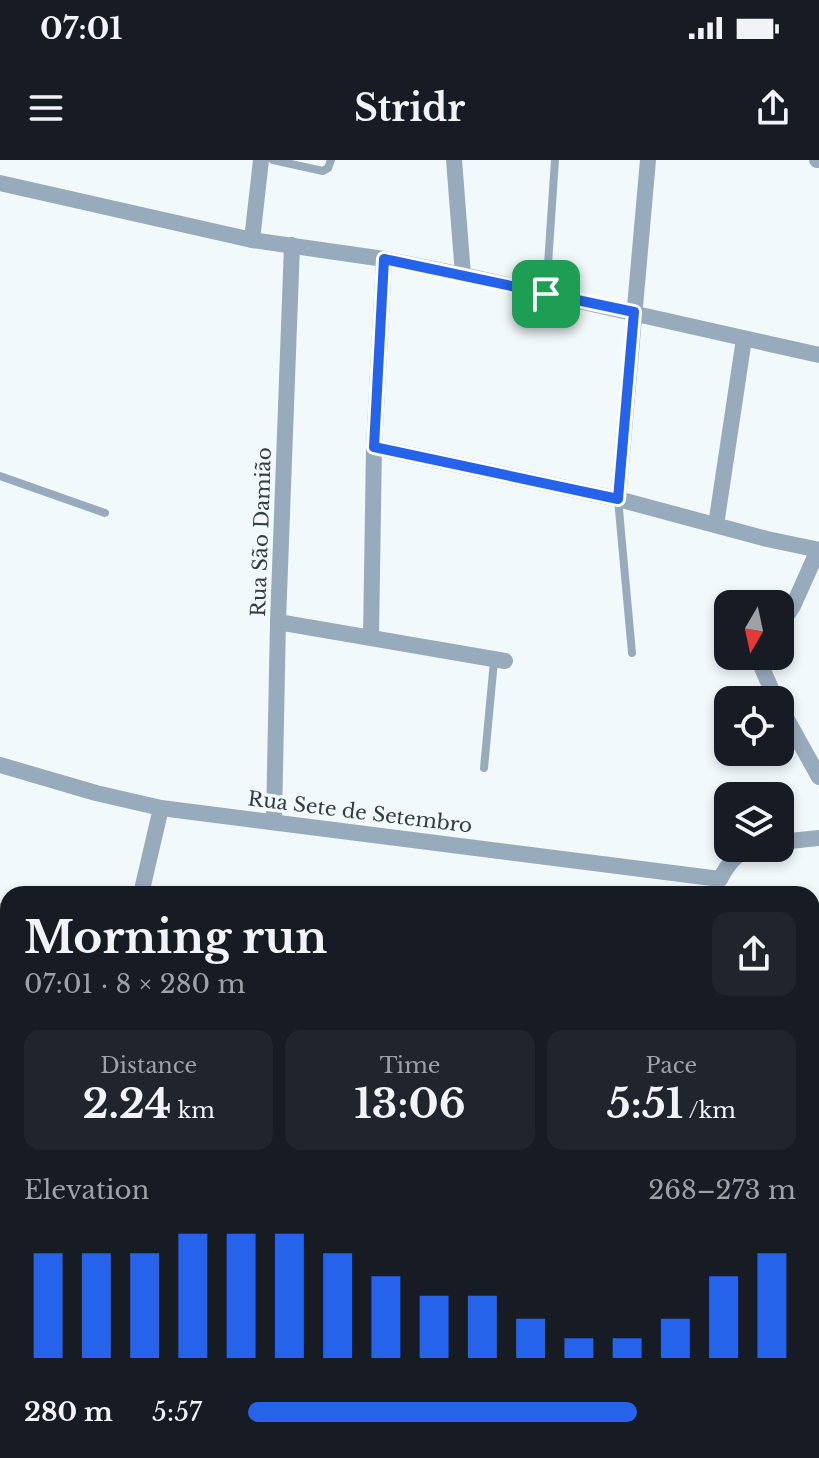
<!DOCTYPE html>
<meta charset="utf-8">
<style>
body{margin:0;font-family:"Libre Baskerville",serif;background:#20242c;color:#f1f3f6;height:100vh;display:flex;flex-direction:column;font-size:30px;white-space:nowrap}
*{box-sizing:border-box;margin:0}
p{font-size:26px;color:#9ea1a6}
.icon{flex:none;width:44px;height:44px;fill:none;stroke:currentColor;stroke-width:2;stroke-linecap:round;stroke-linejoin:round}
.map{position:relative;flex:1;overflow:hidden}
.sheet{position:absolute;left:0px;top:726px;width:820px;height:572px;display:flex;flex-direction:column;background:#171b24;border-radius:24px 24px 0 0;box-shadow:0 4px 12px #0003}
.sheet>*{flex:none}
.needle{width:52px;rotate:189deg}
.fabs{position:absolute;left:714px;top:430px;display:grid;gap:16px}
.fabs a{display:grid;place-items:center;width:80px;height:80px;border-radius:16px;background:#171b24;box-shadow:0 4px 12px #0003;font-size:40px}
.pin{position:absolute;display:grid;place-items:center;width:68px;height:68px;color:#fff;margin:-34px;border-radius:16px;box-shadow:0 4px 12px #0006}
.round{display:grid;place-items:center;flex:none;width:84px;height:84px;border-radius:16px;background:#20242c}
.head{display:flex;align-items:center;justify-content:space-between;height:136px;padding:0 24px}
h1{font-size:44px;font-weight:700;line-height:60px}
.stats{display:grid;grid-template-columns:repeat(3,1fr);gap:12px;height:136px;padding:8px 24px}
.stats div{display:grid;align-content:center;border-radius:16px;background:#20242c;text-align:center}
.stats b{font-size:40px;font-weight:700}
.stats small{font-size:22px;font-weight:400}
.stats p{font-size:22px}
.chart{height:224px;padding:16px 24px}
.chart p{display:flex;justify-content:space-between}
.chart svg{width:100%;height:144px;margin-top:8px;stroke:#2563eb;stroke-width:6}
ul{padding:0 24px;list-style:none;font-size:26px}
li{display:grid;grid-template-columns:128px 96px 1fr;align-items:center;height:60px}
li i{height:20px;border-radius:10px;background:#2563eb}
.status{display:flex;justify-content:space-between;align-items:center;height:56px;padding:0 40px;background:#171b24;direction:ltr}
.status svg{height:22px;fill:currentColor}
header{display:flex;justify-content:space-between;align-items:center;height:104px;padding:0 24px;background:#171b24;font-size:36px;font-weight:700}
.map>svg:first-child{display:block}
</style>
<div class="status"><b>07:01</b><svg viewBox="0 0 49 12"><path d="M0 12V9h3v3zM5 12V6h3v6zM10 12V3h3v9zM15 12V0h3v12zM26 1h20v11H26zM47 4h2v5h-2z"/></svg></div>
<header><svg class="icon" aria-label="menu" viewBox="0 0 24 24"><path d="M4 6h16M4 12h16M4 18h16"/></svg>Stridr<svg class="icon" aria-label="share" viewBox="0 0 24 24"><path d="M12 15V3M7 8l5-5 5 5M5 13v7h14v-7"/></svg></header>
<div class="map">
<svg width="819" height="1298" viewBox="0 0 819 1298">
<rect width="100%" height="100%" fill="#f2f9fb"/>
<g fill="none" stroke-linecap="round" stroke-linejoin="round">
<g stroke="#98abbd" stroke-width="8">
<path d="M273,0l50,11 5,-3 3,-8"/>
<path d="M546,134l9,-134"/>
<path d="M0,316l105,37"/>
<path d="M618,339l14,154"/>
<path d="M484,608l10,-107"/>
</g>
<g stroke="#98abbd" stroke-width="16">
<path d="M454,0l9,115"/>
<path d="M817,0h2"/>
<path d="M0,23l252,57 132,19 79,16 356,80"/>
<path d="M252,80l9,-80"/>
<path d="M374,287l244,52 149,40 52,11"/>
<path d="M618,339l30,-339"/>
<path d="M716,365l28,-186"/>
<path d="M278,462l227,39"/>
<path d="M780,466l13,-20 25,-56"/>
<path d="M371,477l3,-190 10,-188"/>
<path d="M763,496l-1,12 14,32"/>
<path d="M780,547l39,70"/>
<path d="M0,605l96,28 65,15 559,71"/>
<path d="M274,660l4,-198 14,-377"/>
<path d="M780,682l39,-4"/>
<path d="M720,719c8,-15 16,-26 32,-31"/>
<path d="M141,734l20,-86"/>
<path d="M0,751l8,1"/>
<path d="M0,821l8,57"/>
<path d="M812,824l7,-1"/>
<path d="M0,974h8"/>
<path d="M0,1145l8,1"/>
<path d="M812,1191h7"/>
<path d="M0,1251l8,-3"/>
<path d="M45,1290v8"/>
<path d="M727,1290l3,8"/>
<path d="M183,1298l40,-8"/>
<path d="M810,1298l9,-9"/>
</g>
</g>
<g fill="none" stroke-linecap="round" stroke-linejoin="round">
<g stroke="#fff" stroke-width="16">
<path id="route" d="M384,99l250,53 -16,187 -244,-52z"/>
</g>
<use href="#route" stroke="#2563eb" stroke-width="10"/>
</g>
<g text-anchor="middle" dominant-baseline="central" stroke-width="7" stroke-linejoin="round" paint-order="stroke">
<g font-size="20" fill="#303e43" stroke="#f2f9fb">
<text transform="translate(261 372) rotate(-88)">Rua São Damião</text>
<text transform="translate(360 652) rotate(7)">Rua Sete de Setembro</text>
</g>
</g>
</svg>
<div class="fabs">
<a><svg class="needle" viewBox="-14 -14 28 28"><path d="M0-13l5 13h-10z" fill="#e53935"/><path d="M0 13l5-13h-10z" fill="#9ea1a6"/></svg></a>
<a><svg class="icon" aria-label="locate" viewBox="0 0 24 24"><circle cx="12" cy="12" r="6"/><path d="M12 2v4M12 18v4M2 12h4M18 12h4"/></svg></a>
<a><svg class="icon" aria-label="layers" viewBox="0 0 24 24"><path d="M12 4l9 5-9 5-9-5zM3 14l9 5 9-5"/></svg></a>
</div>
<div class="pin" style="left:546px;top:134px;background:#1e9e55"><svg class="icon" aria-label="arrive" viewBox="0 0 24 24"><path d="M6 21V4h12l-3 4 3 4H6"/></svg></div>
<section class="sheet">
<div class="head"><div><h1>Morning run</h1><p>07:01 · 8 × 280 m</p></div><a class="round"><svg class="icon" aria-label="share" viewBox="0 0 24 24"><path d="M12 15V3M7 8l5-5 5 5M5 13v7h14v-7"/></svg></a></div>
<div class="stats">
<div><p>Distance</p><b>2.24<small> km</small></b></div>
<div><p>Time</p><b>13:06</b></div>
<div><p>Pace</p><b>5:51<small> /km</small></b></div>
</div>
<div class="chart"><p><span>Elevation</span>268–273 m</p>
<svg viewBox="0 0 160 44" preserveAspectRatio="none"><path d="M5 44V12M15 44V12M25 44V12M35 44V6M45 44V6M55 44V6M65 44V12M75 44V19M85 44V25M95 44V25M105 44V32M115 44V38M125 44V38M135 44V32M145 44V19M155 44V12"/></svg>
</div>
<ul>
<li><b>280 m</b>5:57<i style="width:71%"></i></li>
</ul>
</section>
</div>
